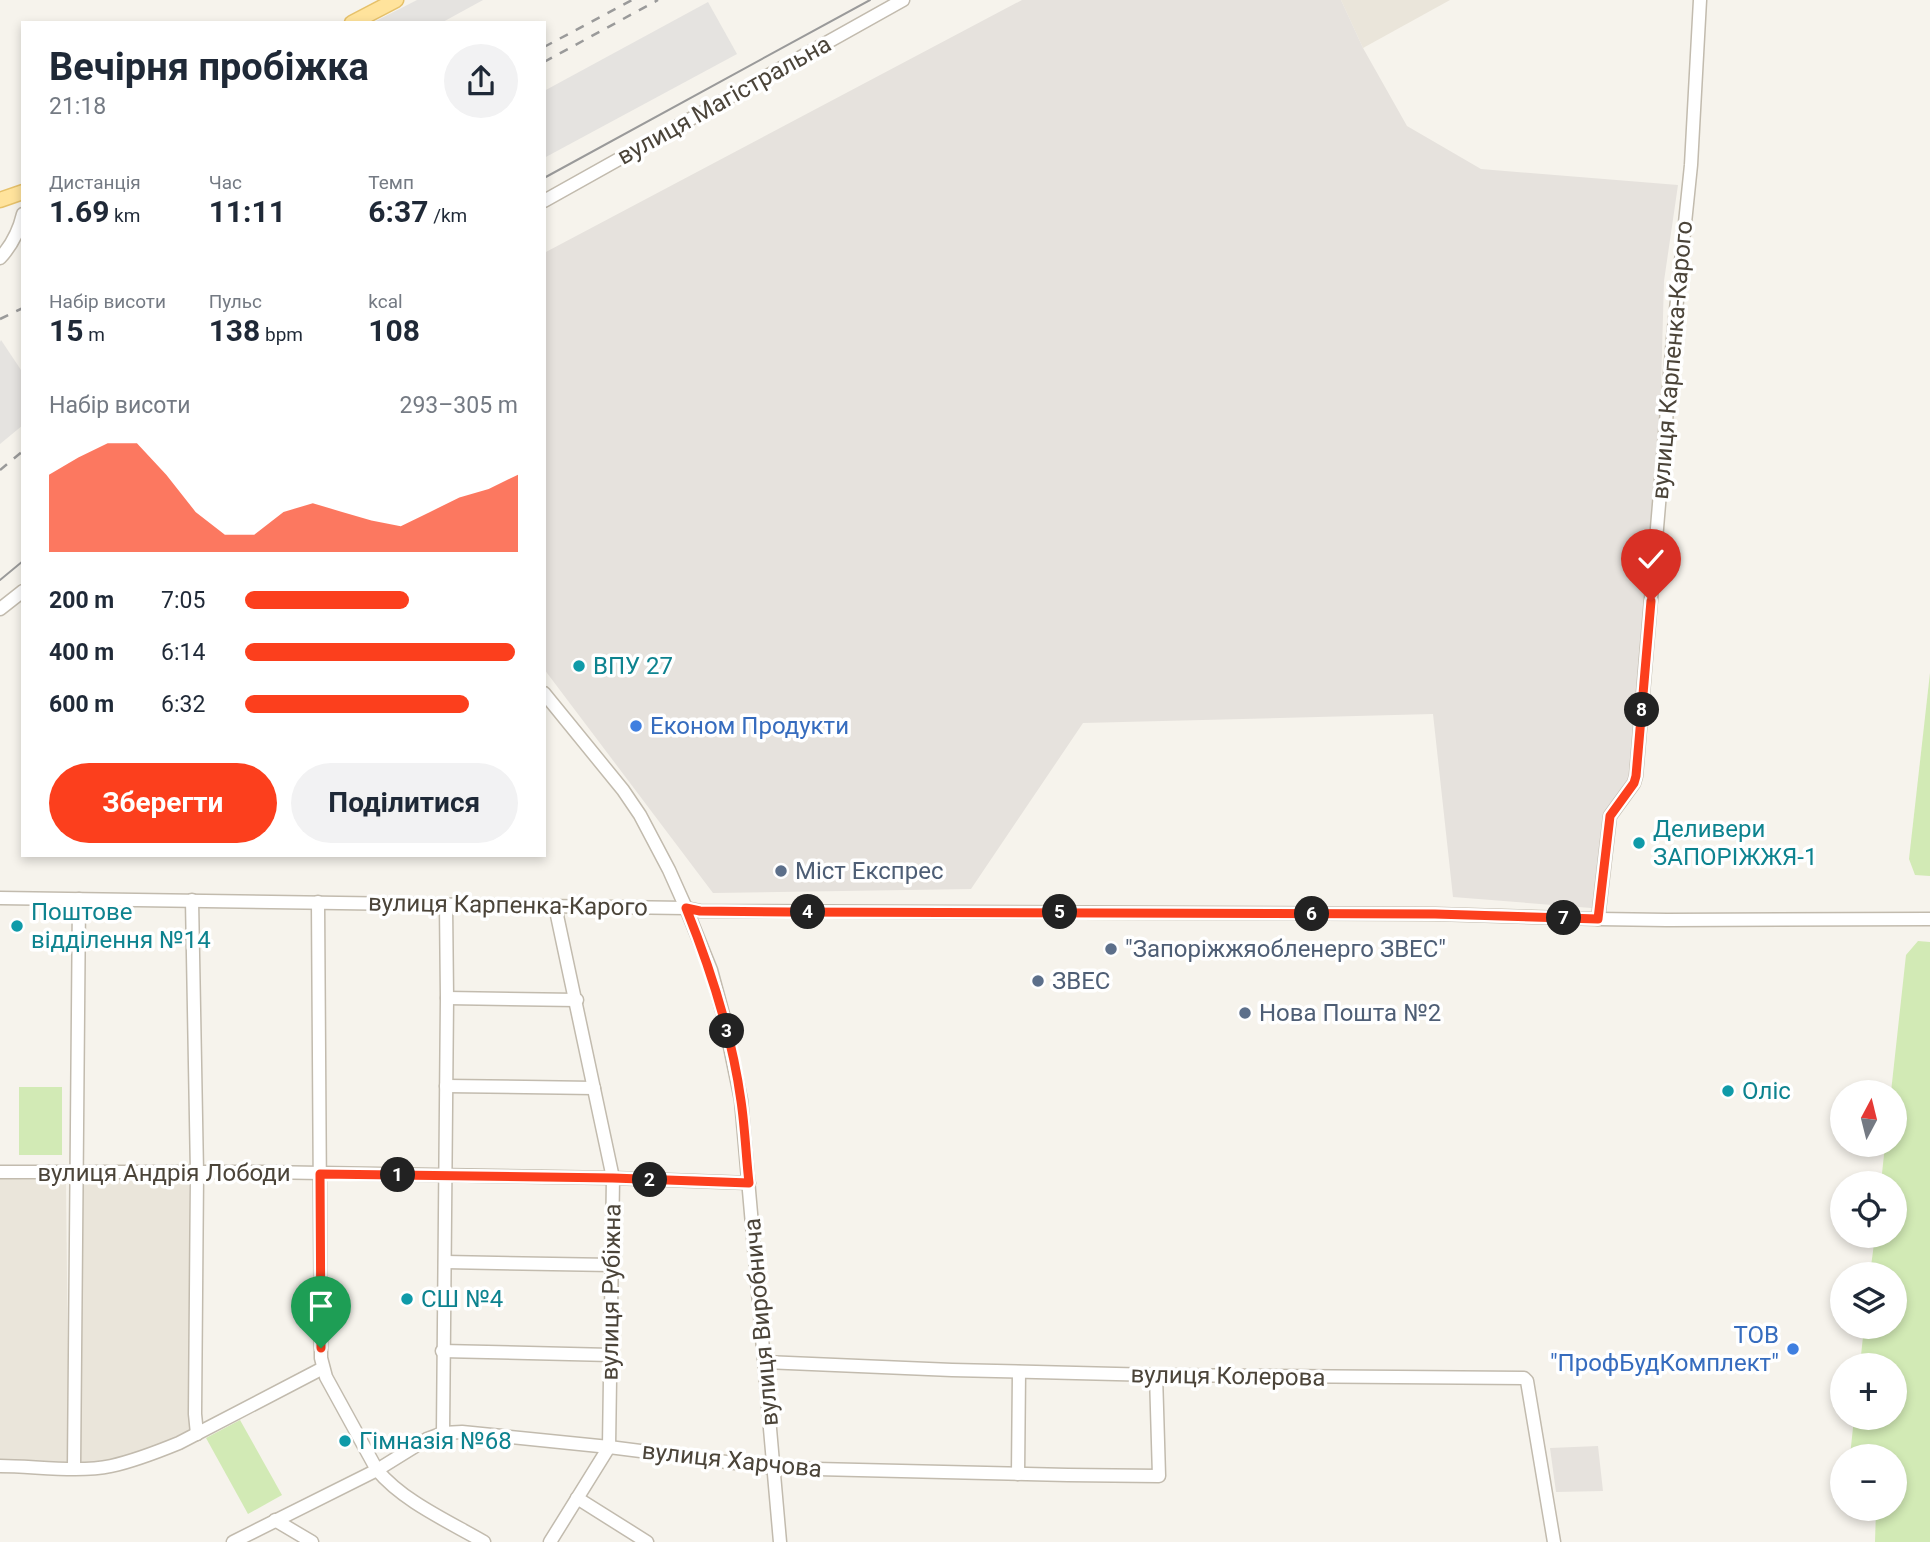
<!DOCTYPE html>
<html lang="uk">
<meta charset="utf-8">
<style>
body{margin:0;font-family:Roboto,sans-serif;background:#f2f2f3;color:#1f2937;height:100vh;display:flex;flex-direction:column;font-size:26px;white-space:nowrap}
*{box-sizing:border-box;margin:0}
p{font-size:23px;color:#747a83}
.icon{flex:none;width:38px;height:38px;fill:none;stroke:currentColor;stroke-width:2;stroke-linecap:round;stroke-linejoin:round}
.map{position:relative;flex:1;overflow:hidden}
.sheet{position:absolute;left:21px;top:21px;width:525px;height:836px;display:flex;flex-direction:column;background:#fff;border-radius:0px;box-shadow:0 4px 10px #0003}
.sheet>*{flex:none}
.needle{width:46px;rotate:7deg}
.tools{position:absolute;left:1830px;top:1080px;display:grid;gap:14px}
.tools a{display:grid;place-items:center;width:77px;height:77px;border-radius:50%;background:#fff;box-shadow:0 4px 10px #0003;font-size:35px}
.pin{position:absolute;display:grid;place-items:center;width:60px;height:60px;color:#fff;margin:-72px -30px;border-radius:50% 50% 50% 0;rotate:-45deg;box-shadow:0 0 7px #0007}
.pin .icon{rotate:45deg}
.km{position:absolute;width:35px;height:35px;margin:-18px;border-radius:50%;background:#222;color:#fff;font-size:19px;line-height:35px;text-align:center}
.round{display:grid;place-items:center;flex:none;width:74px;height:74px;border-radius:37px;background:#f2f2f3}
.overview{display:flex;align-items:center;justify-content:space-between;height:119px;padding:0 28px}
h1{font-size:38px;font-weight:700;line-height:52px}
.stats{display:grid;grid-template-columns:repeat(3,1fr);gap:10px;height:119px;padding:7px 28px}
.stats div{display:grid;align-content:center}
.stats b{font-size:30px;font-weight:700}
.stats small{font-size:19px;font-weight:400}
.stats p{font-size:19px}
.chart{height:196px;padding:14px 28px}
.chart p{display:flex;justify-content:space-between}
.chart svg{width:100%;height:126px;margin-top:7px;fill:#fc3f1d;opacity:.7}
.button{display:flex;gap:14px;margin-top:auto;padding:14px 28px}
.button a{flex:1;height:80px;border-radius:42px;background:#fc3f1d;color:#fff;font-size:28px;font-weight:700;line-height:80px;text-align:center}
.button a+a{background:#f2f2f3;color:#1f2937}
ul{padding:0 28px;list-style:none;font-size:23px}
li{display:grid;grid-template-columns:112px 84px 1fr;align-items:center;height:52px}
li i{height:18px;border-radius:9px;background:#fc3f1d}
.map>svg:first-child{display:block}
</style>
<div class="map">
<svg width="1930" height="1542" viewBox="0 0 1930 1542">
<rect width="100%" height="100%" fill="#f6f3ec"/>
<g fill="#eae5da">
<path d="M1341,0h109l-87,48z"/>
<path d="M81,1178l108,1 3,254 -82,30h-31z"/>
<path d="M0,1179l66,1 3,282 -69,-1z"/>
</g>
<g fill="#e6e2dd">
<path d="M1022,0h319l22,48 44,78 74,43 197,16 -14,96 -8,284 -18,202 -18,32 -12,68 -4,42 -151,-12 -20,-183 -350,9 -112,166 -258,4 -169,-224v-416z"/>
<path d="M1598,1446l5,45 -47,1 -6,-44z"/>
</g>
<g fill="#d2eab5">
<path d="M1930,673v203l-15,-1 -6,-16z"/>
<path d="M1918,941l12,1v600h-55l1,-33 19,-1v-52h-45l4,-38h41v-53h-35l4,-38 31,-1v-52h-25l5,-38h20v-53h-14l4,-38 10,-1v-52h-4l15,-137z"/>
<rect x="19" y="1087" width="43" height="68"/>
<path d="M240,1420l42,75 -34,19 -42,-76z"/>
</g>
<g fill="#e5e3e0">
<path d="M417,0h66l-42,23h-69z"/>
<path d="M708,2l29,52 -193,104v-67z"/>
<path d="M1,340l22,33v52l-23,19v-102z"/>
</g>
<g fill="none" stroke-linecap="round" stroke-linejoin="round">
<g stroke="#c2bbae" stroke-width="15">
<g id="minor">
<path d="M544,201l359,-201"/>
<path d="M0,258c12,-13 19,-27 23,-44"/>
<path d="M0,609l23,-18"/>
<path d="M544,693l79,97 17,25 29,55 17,38 25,62 13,48 17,82 39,442"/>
<path d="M0,898l686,10 14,3 735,3 163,5 12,-103 24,-33 2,-7 37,-437 18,-174 9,-165"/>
<path d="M192,900l5,273 -2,241 2,20"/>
<path d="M318,902l3,456 5,19 51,93c27,32 71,51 107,72"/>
<path d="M1598,919l69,1 263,-1"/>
<path d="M447,998l130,2"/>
<path d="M446,1086l148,2"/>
<path d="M0,1172h263l350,6 136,5"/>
<path d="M445,1262l167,3"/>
<path d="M442,1351l169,4"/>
<path d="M765,1362l187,8 204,5 368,3 3,3 27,161"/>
<path d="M443,1433l4,-435 -1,-93"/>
<path d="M0,1466c34,0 78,7 111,0 23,-5 46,-14 68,-23l144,-75"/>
<path d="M74,1468l5,-569"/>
<path d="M1018,1474l1,-102"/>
<path d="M577,1498l70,44"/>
<path d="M275,1520l37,22"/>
<path d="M233,1542l144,-72 50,-31 16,-6 19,-1 147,15 165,21 294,7 91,1 -3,-101"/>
<path d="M550,1542l59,-95 4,-269 -58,-272"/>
</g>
</g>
<g stroke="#e6c16a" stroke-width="17">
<g id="major">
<path d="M352,23l44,-23"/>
<path d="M0,200l23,-8"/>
</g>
</g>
<use href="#minor" stroke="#fff" stroke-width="12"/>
<use href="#major" stroke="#ffe39c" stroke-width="14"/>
<g stroke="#9a9a9a" stroke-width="2">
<path d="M544,178l326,-178"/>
<path d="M0,580l23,-19"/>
</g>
<g stroke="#9a9a9a" stroke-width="2.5" stroke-dasharray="9 9" stroke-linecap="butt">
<path d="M544,47l88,-47"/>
<path d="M544,62l114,-62"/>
<path d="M0,319l23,-11"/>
<path d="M0,470l23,-19"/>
</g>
</g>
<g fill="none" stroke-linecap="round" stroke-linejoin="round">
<g stroke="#fff" stroke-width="14">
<path id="route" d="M321,1348l-1,-174 293,4 136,5c-3,-27 -4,-55 -8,-82 -9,-66 -30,-131 -55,-193l14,3 89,1 646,2 163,5 12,-103 24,-33 2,-7 15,-175"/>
</g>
<use href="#route" stroke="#fc3f1d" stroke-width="9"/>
</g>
<g fill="#0f9aa8" stroke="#fff" stroke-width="2.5">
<circle cx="579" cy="666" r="7"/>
<circle cx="1639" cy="843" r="7"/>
<circle cx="17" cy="926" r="7"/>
<circle cx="1728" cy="1091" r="7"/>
<circle cx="407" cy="1299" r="7"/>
<circle cx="345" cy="1441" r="7"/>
</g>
<g fill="#3f7fe0" stroke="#fff" stroke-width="2.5">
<circle cx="636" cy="726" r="7"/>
<circle cx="1793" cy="1349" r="7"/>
</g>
<g fill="#5c6f8a" stroke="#fff" stroke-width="2.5">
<circle cx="781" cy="871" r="7"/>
<circle cx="1111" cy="949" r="7"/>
<circle cx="1038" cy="981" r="7"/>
<circle cx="1245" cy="1013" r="7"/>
</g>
<g text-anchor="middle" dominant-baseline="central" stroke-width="7" stroke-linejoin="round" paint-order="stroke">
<g font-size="24" fill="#4b4439" stroke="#fff">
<text transform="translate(724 100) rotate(-29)">вулиця Магістральна</text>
<text transform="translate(1672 360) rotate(-85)">вулиця Карпенка-Карого</text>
<text transform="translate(508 905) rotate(1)">вулиця Карпенка-Карого</text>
<text x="164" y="1173">вулиця Андрія Лободи</text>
<text transform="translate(611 1292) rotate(-89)">вулиця Рубіжна</text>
<text transform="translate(761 1322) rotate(-95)">вулиця Виробнича</text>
<text transform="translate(1228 1376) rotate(1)">вулиця Колерова</text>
<text transform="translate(732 1460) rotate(6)">вулиця Харчова</text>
</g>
<g font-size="24" fill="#0d838f" stroke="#fff" text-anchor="start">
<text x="593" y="666">ВПУ 27</text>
<text x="1653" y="829">Деливери<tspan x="1653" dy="28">ЗАПОРІЖЖЯ-1</tspan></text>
<text x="31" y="912">Поштове<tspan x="31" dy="28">відділення №14</tspan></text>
<text x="1742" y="1091">Оліс</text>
<text x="421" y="1299">СШ №4</text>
<text x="359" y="1441">Гімназія №68</text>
</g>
<g font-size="24" fill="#366cbe" stroke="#fff" text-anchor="start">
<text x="650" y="726">Економ Продукти</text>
<text x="1779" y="1335" text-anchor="end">ТОВ<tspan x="1779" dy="28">"ПрофБудКомплект"</tspan></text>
</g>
<g font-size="24" fill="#4e5e75" stroke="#fff" text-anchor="start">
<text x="795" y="871">Мiст Експрес</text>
<text x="1125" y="949">"Запоріжжяобленерго ЗВЕС"</text>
<text x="1052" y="981">ЗВЕС</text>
<text x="1259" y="1013">Нова Пошта №2</text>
</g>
</g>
</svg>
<div class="tools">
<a><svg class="needle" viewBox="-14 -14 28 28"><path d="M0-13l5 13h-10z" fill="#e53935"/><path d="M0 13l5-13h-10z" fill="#747a83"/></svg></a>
<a><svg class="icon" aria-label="locate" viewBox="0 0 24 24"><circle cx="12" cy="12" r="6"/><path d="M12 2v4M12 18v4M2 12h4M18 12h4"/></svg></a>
<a><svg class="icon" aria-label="layers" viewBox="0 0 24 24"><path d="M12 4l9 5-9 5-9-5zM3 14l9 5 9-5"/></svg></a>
<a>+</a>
<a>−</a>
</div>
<div class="pin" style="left:321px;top:1348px;background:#1e9e55"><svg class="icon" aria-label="arrive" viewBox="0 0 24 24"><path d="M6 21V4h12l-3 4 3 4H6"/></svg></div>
<div class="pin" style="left:1651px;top:601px;background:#d93025"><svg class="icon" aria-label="check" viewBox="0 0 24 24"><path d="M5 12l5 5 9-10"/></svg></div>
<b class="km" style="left:398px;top:1175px">1</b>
<b class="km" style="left:650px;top:1180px">2</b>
<b class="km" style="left:727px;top:1031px">3</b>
<b class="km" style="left:808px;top:912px">4</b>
<b class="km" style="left:1060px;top:912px">5</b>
<b class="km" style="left:1312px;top:914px">6</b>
<b class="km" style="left:1564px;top:918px">7</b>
<b class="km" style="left:1642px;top:710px">8</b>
<section class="sheet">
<div class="overview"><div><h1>Вечірня пробіжка</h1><p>21:18</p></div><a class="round"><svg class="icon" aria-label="share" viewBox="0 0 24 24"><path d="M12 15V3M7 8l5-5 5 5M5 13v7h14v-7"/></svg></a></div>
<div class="stats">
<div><p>Дистанція</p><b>1.69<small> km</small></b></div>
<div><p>Час</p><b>11:11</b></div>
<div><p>Темп</p><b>6:37<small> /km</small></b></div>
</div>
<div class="stats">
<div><p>Набір висоти</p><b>15<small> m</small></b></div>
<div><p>Пульс</p><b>138<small> bpm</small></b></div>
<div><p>kcal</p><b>108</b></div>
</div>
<div class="chart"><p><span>Набір висоти</span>293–305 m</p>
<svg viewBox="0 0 160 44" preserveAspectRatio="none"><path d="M0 44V17L10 11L20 6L30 6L40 17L50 30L60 38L70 38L80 30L90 27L100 30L110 33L120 35L130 30L140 25L150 22L160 17V44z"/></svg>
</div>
<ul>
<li><b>200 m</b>7:05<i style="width:60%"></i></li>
<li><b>400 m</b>6:14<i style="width:99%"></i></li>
<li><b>600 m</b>6:32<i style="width:82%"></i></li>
</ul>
<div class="button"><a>Зберегти</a><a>Поділитися</a></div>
</section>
</div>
